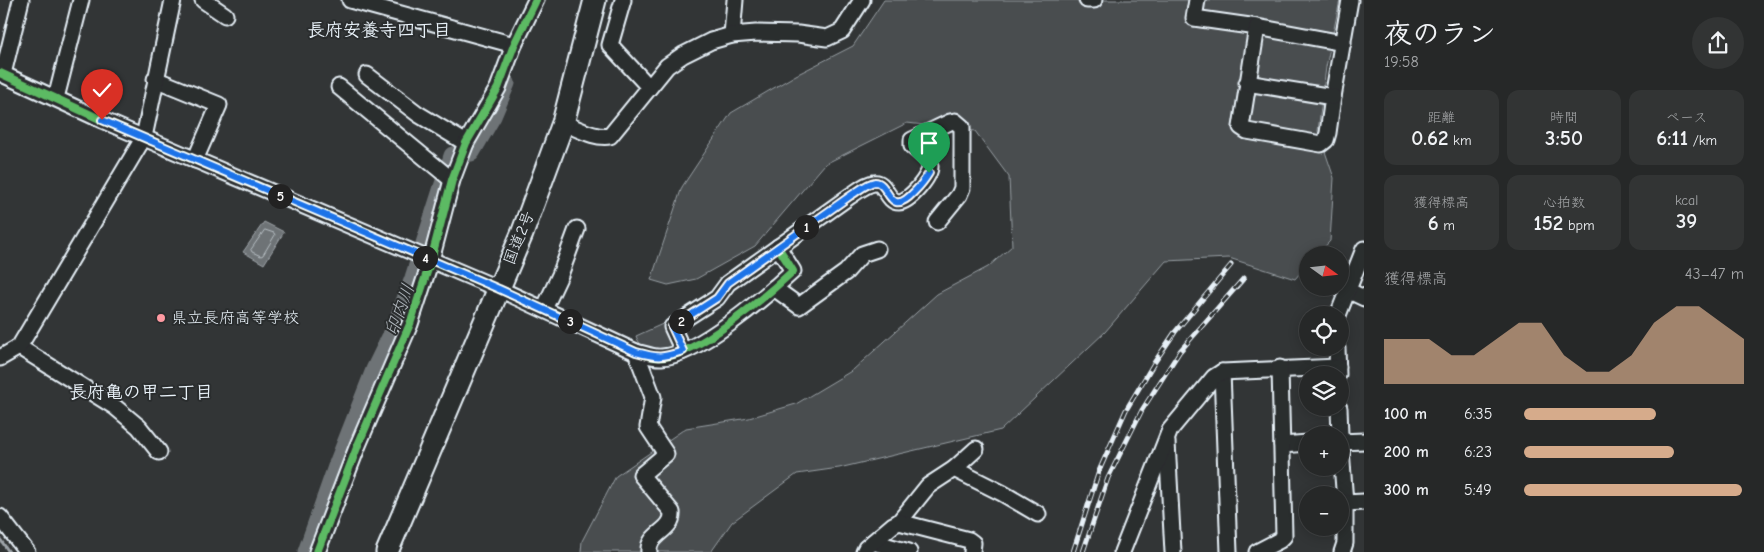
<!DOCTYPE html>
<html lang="ja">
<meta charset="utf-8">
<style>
body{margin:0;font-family:"Comic Neue","Klee One",sans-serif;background:#323434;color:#f1f3f6;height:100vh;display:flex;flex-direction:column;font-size:19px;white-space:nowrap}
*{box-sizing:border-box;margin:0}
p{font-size:16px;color:#a4a6a8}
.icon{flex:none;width:28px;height:28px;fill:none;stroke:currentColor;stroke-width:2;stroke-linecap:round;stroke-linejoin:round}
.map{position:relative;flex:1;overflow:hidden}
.drawer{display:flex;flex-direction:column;background:#262828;width:400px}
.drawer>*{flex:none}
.needle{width:32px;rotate:105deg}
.fabs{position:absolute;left:1299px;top:246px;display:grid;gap:10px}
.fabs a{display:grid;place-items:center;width:50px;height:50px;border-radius:50%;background:#262828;box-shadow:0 2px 12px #0003,0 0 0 1px #424445;font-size:25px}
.pin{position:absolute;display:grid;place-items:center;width:42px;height:42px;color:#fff;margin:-51px -21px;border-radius:50% 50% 50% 0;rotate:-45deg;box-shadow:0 0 5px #0007}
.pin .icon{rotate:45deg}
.km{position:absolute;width:25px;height:25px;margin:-12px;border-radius:50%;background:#222;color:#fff;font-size:14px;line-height:25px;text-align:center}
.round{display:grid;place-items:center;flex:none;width:52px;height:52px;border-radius:26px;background:#323434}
.overview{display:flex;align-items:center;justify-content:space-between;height:85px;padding:0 20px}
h1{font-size:28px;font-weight:800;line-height:38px}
.figures{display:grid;grid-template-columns:repeat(3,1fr);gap:8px;height:85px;padding:5px 20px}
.figures div{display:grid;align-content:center;border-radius:12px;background:#323434;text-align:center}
.figures b{font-size:21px;font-weight:800}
.figures small{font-size:14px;font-weight:400}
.figures p{font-size:14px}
.chart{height:140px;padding:10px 20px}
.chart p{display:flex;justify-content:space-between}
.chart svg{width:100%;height:90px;margin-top:5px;fill:#d6ab8b;opacity:.7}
ul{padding:0 20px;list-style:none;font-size:16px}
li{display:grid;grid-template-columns:80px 60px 1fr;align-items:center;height:38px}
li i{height:12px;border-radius:6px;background:#d6ab8b}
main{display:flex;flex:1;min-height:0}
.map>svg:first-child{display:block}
</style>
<main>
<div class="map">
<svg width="1364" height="552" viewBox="0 0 1364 552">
<rect width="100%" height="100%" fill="#323536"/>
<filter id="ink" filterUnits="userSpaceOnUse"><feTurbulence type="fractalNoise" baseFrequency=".02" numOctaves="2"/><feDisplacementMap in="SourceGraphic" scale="10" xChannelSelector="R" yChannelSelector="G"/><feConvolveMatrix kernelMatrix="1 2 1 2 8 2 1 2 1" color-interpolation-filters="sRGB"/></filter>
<g filter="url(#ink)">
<g fill="#494d4f" stroke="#989fa4">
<path d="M884,0h456l-14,67 -8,64 16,47 -4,63 -13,14h-9l-1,10 -12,14 -66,-21 -63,3 -61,71 -104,98 -162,38 -42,6 -65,48 -21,30h-130l1,-11 34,-65 70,-48 63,-10 47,-14 57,-34 84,-76 51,-27 24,-21 -3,-69 -34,-46 -68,-8 -82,41 -70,82 -59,33 -28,6 -17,-5 31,-93 49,-74 65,-38 57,-29z"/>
<path d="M667,322l11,21 -6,7c-17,0 -29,4 -36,-14z"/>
</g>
<path fill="#6e7376" stroke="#9fa5aa" d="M264,222l20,10 -20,32 -21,-12z"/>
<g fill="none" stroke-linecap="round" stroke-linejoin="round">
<path stroke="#b7bfc4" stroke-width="1" d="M265,230l9,3 1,2 -12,20 -2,1 -9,-4 -1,-2z"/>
<path stroke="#9fa5aa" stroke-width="3" d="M0,539l9,13"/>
<path stroke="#6e7376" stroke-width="19" d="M307,552l31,-88 37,-94 19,-39 20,-53 39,-122 18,-4 21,-36 14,-33"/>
<g stroke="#e8f1f8" stroke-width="19">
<g id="minor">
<path d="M203,0l22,15"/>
<path d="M350,0l164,45"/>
<path d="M623,0l-13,45 39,42"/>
<path d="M1087,0h7"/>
<path d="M1197,0l-3,18 63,9 86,16"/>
<path d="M1257,27l-16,100 6,4 74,13 5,-4 2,-7 5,-36 17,-97"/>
<path d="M732,35l3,-35"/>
<path d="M0,73l102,47 397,169 137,63c9,2 17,6 26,5 36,-2 104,-61 131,-86l-15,-24"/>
<path d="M3,74l18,-74"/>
<path d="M367,75l51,39 48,29"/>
<path d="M155,79l64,26 -24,55"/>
<path d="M1247,83l86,14"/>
<path d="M339,87l113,93"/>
<path d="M56,98l25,-98"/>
<path d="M563,123c14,5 32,16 47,13l57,-70 16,-11 28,-14 21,-6 24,-2 42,1 29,4 15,-7 20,-31"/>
<path d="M774,288l25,18 47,-34 16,-18 15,-5"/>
<path d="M1347,290l17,8"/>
<path d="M544,309l16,-34 17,-46"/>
<path d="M1338,315l26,-66"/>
<path d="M19,347l96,60 24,20 20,25"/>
<path d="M1337,348l1,27"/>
<path d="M683,351l-11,-24 45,-29 11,-15 122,-87c7,-4 15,-12 24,-13 12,-2 12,19 25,19 10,0 32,-26 31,-36 -1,-8 -13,-15 -18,-20v-6l38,-18 5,-1 7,6v61l-3,7 -22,27"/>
<path d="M636,352l17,45 -5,30 18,27 -25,21 31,37c2,19 -25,21 -23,40"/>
<path d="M0,358l19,-11 125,-210 29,-137"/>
<path d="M1222,372l7,180"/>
<path d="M1339,408l1,27"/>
<path d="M1340,435l5,68v40l-3,9"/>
<path d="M1167,442l6,110"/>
<path d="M1340,442l24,-1"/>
<path d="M1282,445l26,-2"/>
<path d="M954,469l22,-20"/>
<path d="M1345,503l19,-1"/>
<path d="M0,517l27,35"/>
<path d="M899,522l29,-36 26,-17 48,24 36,21"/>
<path d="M873,542l36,10"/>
<path d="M317,552l41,-107 52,-121 21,-64 21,-80 14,-37 32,-55 16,-43 22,-45"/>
<path d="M864,552l2,-4 27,-23 6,-3 70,18 4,3 -1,9"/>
<path d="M1122,552l48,-122 44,-53 8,-5 116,-5"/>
<path d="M1257,552l23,-12 4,-4 -4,-168"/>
</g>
</g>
<g stroke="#e8f1f8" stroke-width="25">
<path id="highway" d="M387,552l135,-318 41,-111 32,-123"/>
</g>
<use href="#minor" stroke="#2a2d2e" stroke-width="15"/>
<use href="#highway" stroke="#2a2d2e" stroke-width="21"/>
<g stroke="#e8f1f8" stroke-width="5">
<g id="rail">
<path d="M1073,552l26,-81 27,-61 28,-47 21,-31 56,-67"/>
<path d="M1083,552l25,-74 34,-68 38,-59 64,-73"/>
</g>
</g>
<use href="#rail" stroke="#2a2d2e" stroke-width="3" stroke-dasharray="9" stroke-linecap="butt"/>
<g stroke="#2a2d2e" stroke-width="11">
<g id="cycleway">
<path d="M0,73l102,47 397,169 137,63c9,2 17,6 26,5 36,-2 104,-61 131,-86l-15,-24"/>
<path d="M317,552l41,-107 52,-121 21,-64 21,-80 14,-37 32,-55 16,-43 22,-45"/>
</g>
</g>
<use href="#cycleway" stroke="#5cba63" stroke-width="8"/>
</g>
</g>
<g fill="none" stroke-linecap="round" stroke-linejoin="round" filter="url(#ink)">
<g stroke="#fff" stroke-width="10">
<path id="route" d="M102,120l397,169 137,63c22,6 26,6 47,-1l-11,-24 45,-29 11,-15 122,-87c7,-4 17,-13 25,-14 15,0 13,38 39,10 6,-6 11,-12 15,-19"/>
</g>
<use href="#route" stroke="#1a73e8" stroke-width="6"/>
</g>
<circle fill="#ff9aa2" stroke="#2a2d2e" stroke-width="2" cx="161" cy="318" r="5"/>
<g text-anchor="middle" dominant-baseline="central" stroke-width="4" stroke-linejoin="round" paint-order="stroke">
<g font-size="16" fill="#e8f1f8" stroke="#2a2d2e">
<text transform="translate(519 238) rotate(-68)">国道2号</text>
</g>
<g font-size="16" fill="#e8f1f8" stroke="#2a2d2e" text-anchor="start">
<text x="171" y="318">県立長府高等学校</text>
</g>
<g font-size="18" font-weight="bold" fill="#e8f1f8" stroke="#2a2d2e">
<text x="379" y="30">長府安養寺四丁目</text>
<text x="141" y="392">長府亀の甲二丁目</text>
</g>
<g font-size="18" font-style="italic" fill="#b1b8be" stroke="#2a2d2e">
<text transform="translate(400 310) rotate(-70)">印内川</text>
</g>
</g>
</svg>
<div class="fabs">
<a><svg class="needle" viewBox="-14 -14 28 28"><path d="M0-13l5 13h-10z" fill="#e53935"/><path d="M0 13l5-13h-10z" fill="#a4a6a8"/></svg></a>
<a><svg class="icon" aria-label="locate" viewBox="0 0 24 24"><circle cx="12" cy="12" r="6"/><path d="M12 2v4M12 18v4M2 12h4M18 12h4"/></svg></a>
<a><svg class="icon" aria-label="layers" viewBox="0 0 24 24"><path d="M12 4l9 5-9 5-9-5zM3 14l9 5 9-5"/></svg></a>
<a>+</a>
<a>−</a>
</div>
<div class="pin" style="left:929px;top:173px;background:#1e9e55"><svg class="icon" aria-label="arrive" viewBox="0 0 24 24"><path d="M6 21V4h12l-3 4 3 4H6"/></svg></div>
<div class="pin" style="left:102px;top:120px;background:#d93025"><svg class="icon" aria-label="check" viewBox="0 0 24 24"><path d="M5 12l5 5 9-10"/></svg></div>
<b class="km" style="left:806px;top:227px">1</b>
<b class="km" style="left:681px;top:321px">2</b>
<b class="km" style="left:570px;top:321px">3</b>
<b class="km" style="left:425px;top:258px">4</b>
<b class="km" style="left:280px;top:196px">5</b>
</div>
<section class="drawer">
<div class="overview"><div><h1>夜のラン</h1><p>19:58</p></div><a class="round"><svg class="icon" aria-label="share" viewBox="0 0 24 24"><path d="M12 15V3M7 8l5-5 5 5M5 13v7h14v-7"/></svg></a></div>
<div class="figures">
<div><p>距離</p><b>0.62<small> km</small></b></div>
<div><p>時間</p><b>3:50</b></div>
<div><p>ペース</p><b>6:11<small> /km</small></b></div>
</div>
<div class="figures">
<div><p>獲得標高</p><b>6<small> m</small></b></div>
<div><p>心拍数</p><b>152<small> bpm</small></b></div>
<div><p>kcal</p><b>39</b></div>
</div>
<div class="chart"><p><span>獲得標高</span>43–47 m</p>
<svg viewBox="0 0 160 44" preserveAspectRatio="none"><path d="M0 44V22L10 22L20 22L30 30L40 30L50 22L60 14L70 14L80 30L90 38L100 38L110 30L120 14L130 6L140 6L150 14L160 22V44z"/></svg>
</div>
<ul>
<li><b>100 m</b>6:35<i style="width:60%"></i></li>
<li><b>200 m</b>6:23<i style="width:68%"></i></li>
<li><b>300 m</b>5:49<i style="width:99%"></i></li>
</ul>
</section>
</main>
